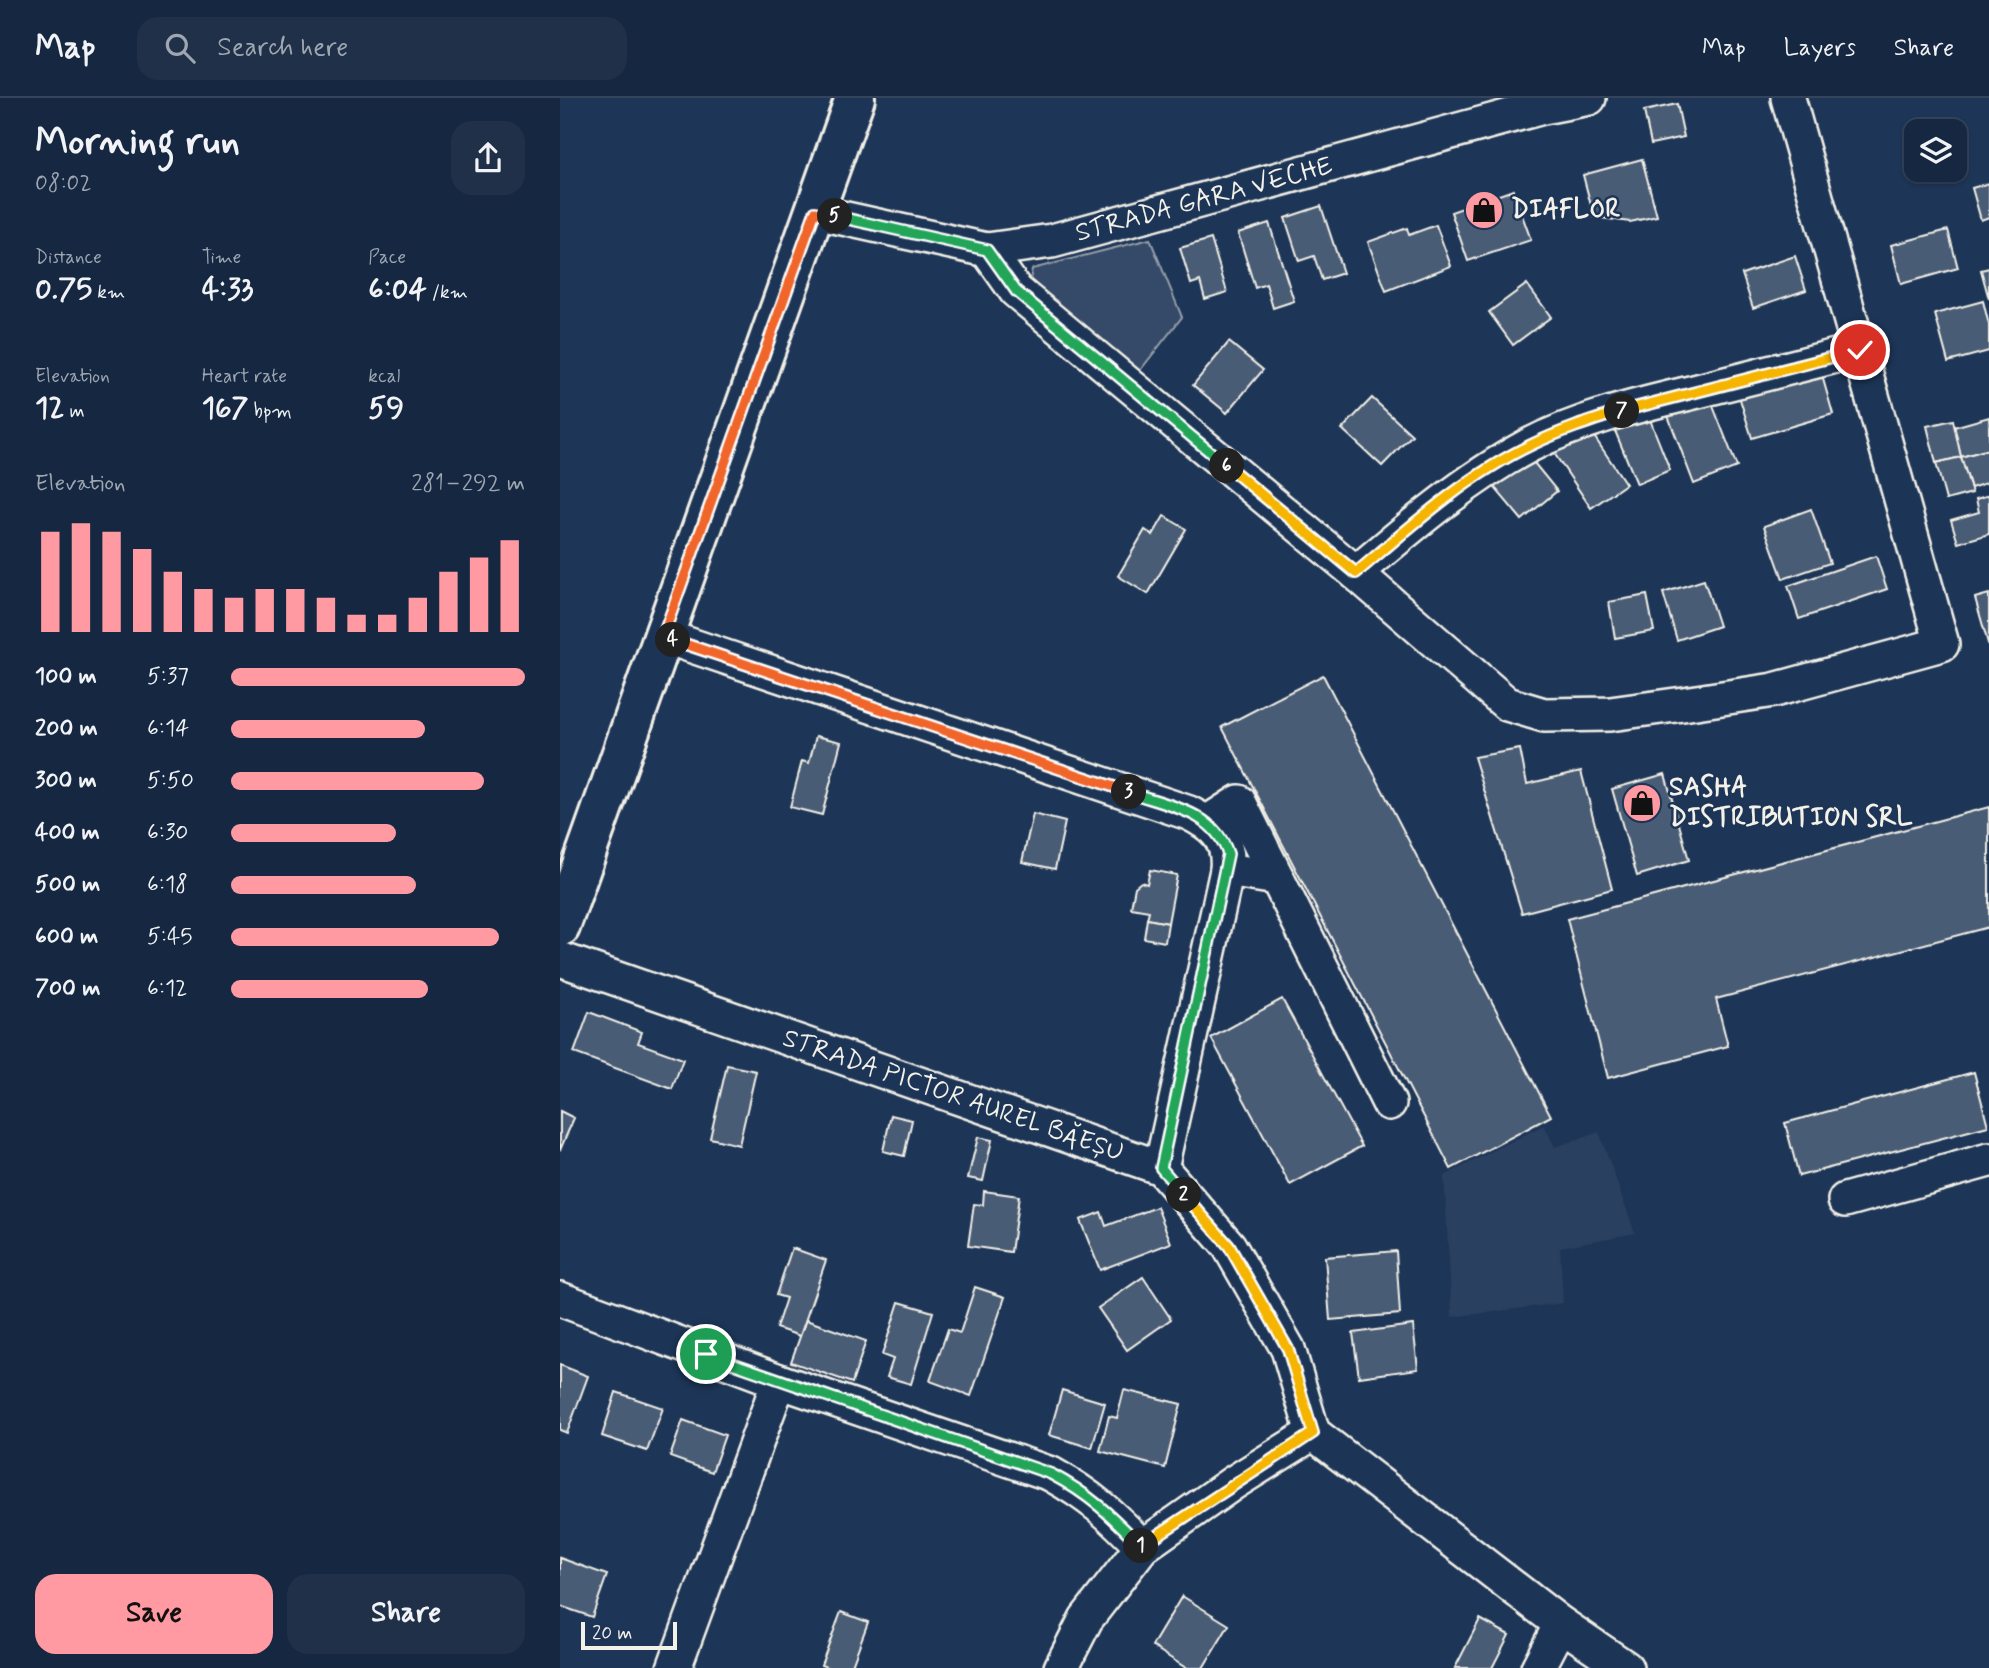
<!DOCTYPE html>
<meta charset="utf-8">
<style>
body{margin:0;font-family:Mynerve,sans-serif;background:#1f3048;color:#f1f3f6;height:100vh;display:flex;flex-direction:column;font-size:26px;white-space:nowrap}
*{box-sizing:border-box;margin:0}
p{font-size:23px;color:#9ea6b1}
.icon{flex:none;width:38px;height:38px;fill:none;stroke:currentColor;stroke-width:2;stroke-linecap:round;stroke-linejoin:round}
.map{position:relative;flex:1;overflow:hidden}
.sheet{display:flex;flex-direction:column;background:#162841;width:560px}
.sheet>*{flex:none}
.fabs{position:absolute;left:1344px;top:21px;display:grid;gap:14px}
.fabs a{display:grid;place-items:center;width:63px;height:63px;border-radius:14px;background:#162841;box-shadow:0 2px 5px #0004,0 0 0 2px #35445a;font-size:35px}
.scale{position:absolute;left:21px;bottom:18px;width:96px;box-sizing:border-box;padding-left:7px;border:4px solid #f4f1e8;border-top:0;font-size:19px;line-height:24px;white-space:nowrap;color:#f4f1e8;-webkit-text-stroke:5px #1d3557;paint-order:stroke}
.pin{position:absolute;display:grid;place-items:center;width:60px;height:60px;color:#fff;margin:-30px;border:4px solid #fff;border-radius:50%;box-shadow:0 2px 7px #0007}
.km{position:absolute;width:35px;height:35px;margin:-18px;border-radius:50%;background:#222;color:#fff;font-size:19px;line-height:35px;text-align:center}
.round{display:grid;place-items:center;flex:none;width:74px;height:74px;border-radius:21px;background:#1f3048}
.headline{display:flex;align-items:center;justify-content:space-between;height:119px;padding:0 35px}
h1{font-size:38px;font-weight:700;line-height:52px}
.stats{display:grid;grid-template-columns:repeat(3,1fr);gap:10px;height:119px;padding:7px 35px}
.stats div{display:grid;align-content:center}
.stats b{font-size:30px;font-weight:700}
.stats small{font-size:19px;font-weight:400}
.stats p{font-size:19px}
.chart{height:196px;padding:14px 35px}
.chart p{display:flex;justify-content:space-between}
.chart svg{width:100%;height:126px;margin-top:7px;stroke:#ff9aa2;stroke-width:6}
.action{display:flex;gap:14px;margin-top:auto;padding:14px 35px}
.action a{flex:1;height:80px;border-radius:21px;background:#ff9aa2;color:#111;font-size:28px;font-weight:700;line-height:80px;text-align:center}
.action a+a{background:#1f3048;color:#f1f3f6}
ul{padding:0 35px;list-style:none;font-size:23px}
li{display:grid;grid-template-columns:112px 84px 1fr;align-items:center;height:52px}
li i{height:18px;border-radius:9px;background:#ff9aa2}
header{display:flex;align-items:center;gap:42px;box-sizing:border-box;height:98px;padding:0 35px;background:#162841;border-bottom:2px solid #35445a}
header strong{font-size:33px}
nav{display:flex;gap:38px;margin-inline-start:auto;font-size:24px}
.search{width:490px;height:63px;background:#1f3048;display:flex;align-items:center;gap:18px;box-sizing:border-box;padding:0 24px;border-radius:21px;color:#9ea6b1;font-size:26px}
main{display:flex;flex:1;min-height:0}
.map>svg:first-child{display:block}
</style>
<header>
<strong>Map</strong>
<div class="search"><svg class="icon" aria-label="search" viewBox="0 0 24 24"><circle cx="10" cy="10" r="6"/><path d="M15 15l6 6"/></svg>Search here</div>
<nav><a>Map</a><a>Layers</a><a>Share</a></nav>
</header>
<main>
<section class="sheet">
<div class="headline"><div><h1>Morning run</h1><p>08:02</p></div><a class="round"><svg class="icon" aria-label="share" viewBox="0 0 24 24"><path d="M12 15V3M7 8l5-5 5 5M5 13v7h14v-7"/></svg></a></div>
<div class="stats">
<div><p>Distance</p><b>0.75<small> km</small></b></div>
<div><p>Time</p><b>4:33</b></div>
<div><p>Pace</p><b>6:04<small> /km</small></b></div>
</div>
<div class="stats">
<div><p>Elevation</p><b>12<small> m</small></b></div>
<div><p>Heart rate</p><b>167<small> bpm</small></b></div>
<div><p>kcal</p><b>59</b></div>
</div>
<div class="chart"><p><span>Elevation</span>281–292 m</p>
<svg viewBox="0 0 160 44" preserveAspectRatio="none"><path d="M5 44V9M15 44V6M25 44V9M35 44V15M45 44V23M55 44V29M65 44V32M75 44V29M85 44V29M95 44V32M105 44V38M115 44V38M125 44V32M135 44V23M145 44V18M155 44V12"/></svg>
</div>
<ul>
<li><b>100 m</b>5:37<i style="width:100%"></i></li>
<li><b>200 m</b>6:14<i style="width:66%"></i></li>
<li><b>300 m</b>5:50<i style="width:86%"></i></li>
<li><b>400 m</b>6:30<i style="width:56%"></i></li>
<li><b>500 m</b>6:18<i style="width:63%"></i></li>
<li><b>600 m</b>5:45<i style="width:91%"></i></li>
<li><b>700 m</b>6:12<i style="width:67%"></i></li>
</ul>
<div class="action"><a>Save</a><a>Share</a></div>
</section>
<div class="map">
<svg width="1429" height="1570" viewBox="0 0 1429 1570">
<rect width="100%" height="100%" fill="#1d3557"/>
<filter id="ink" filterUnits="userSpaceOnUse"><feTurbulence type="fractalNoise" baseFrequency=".0143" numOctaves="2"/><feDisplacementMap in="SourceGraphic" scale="14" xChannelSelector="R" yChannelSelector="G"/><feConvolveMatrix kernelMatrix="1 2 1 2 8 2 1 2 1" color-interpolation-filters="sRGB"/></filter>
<g filter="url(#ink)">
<path fill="#2a4060" d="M984,1027l11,22 44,-15 36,101 -75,14 3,56 -111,14 -8,-141z"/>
<path fill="#354a67" stroke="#949ea8" stroke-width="2" d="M590,141l32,78 -44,56 -108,-93 2,-11z"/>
<g fill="#485b74" stroke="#f4f1e8" stroke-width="2">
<path d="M1117,6l7,33 -33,7 -7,-33z"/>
<path d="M1082,61l15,57 -27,6 -36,-5 -11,-42z"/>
<path d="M1429,85v34l-8,3 -9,-32z"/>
<path d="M953,92l18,50 -63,21 -17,-49z"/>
<path d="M761,108l22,67 -21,7 -8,-24 -15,5 -14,-43z"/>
<path d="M709,125l25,78 -21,7 -7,-24 -11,4 -17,-55z"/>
<path d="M876,127l15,41 -65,25 -18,-49 39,-14 2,7z"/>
<path d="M1388,132l10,38 -57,16 -10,-39z"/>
<path d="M651,141l16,53 -22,7 -5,-18 -9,3 -11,-36z"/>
<path d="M1235,158l11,34 -53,18 -11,-34z"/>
<path d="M1429,170v31l-8,-29z"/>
<path d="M967,186l24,33 -38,28 -24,-33z"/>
<path d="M1423,203l6,24v26l-41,11 -13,-48z"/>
<path d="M669,244l34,28 -36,43 -34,-28z"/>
<path d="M1261,274l12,42 -81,24 -13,-42z"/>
<path d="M1149,298l28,71 -43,17 -27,-71z"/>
<path d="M812,300l40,37 -30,31 -40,-37z"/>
<path d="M1087,314l23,58 -33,14 -24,-58z"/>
<path d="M1429,319v32l-28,8 -7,-30z"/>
<path d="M1393,322l8,37 -25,6 -9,-37z"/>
<path d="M1027,328l39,58 -35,24 -39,-58z"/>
<path d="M1429,351v33l-18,6 -10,-31z"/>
<path d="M966,355l31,38 -35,29 -32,-38z"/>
<path d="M1401,359l11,36 -26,7 -10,-37z"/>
<path d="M1429,397v39l-31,9 -7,-23 28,-8 -3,-13z"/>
<path d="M1251,411l19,54 -47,16 -19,-53z"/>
<path d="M604,418l22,13 -38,65 -30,-18 27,-46 8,5z"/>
<path d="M1316,458l11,33 -88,30 -11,-33z"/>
<path d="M1144,482l15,46 -42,14 -14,-47z"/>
<path d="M1429,496v53l-14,-49z"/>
<path d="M1087,497l7,36 -39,7 -6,-36z"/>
<path d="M763,577l228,441 -100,53 -229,-442z"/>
<path d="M256,638l25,6 -19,73 -32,-8 12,-46 7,2z"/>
<path d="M960,651l7,35 54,-13 31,118 -90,24 -48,-156z"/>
<path d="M1105,676l24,86 -52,16 -25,-87z"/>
<path d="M1429,709v120l-273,72 12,47 -120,32 -41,-159z"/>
<path d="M473,716l32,8 -10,47 -33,-7z"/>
<path d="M590,772l27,5 -9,48 -21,-4 2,-8 -18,-3 4,-21 6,-5 6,2z"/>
<path d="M587,821l21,4 -3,19 -21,-4z"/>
<path d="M722,901l80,147 -72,39 -79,-147z"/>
<path d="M29,914l53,20 -4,11 45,16 -11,30 -98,-36z"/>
<path d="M167,967l29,6 -17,74 -29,-7z"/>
<path d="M1414,974l14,54 -189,50 -14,-53z"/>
<path d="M0,1013l14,7 -14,32z"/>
<path d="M331,1017l21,5 -8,36 -21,-5z"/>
<path d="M418,1039l14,3 -9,41 -15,-3z"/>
<path d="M424,1093l35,5 -8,56 -43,-6 6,-42 9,1z"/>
<path d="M597,1109l14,36 -71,27 -20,-50 21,-8 5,14z"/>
<path d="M232,1150l34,12 -26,76 -24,-8 10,-30 -10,-3z"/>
<path d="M836,1153l4,63 -70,6 -5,-63z"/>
<path d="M583,1179l28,42 -44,31 -29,-42z"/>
<path d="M415,1189l30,10 -34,99 -41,-15 18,-52 12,4z"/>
<path d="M339,1204l34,10 -22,72 -24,-7 6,-18 -11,-4z"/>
<path d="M246,1222l60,21 -14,42 -61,-21z"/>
<path d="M853,1227l5,44 -59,8 -6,-44z"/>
<path d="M0,1267l28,11 -21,57 -7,-3z"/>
<path d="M502,1292l43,13 -13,45 -43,-13z"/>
<path d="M564,1292l57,14 -16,64 -65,-17 9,-35 8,2z"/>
<path d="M56,1294l47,16 -16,43 -45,-15z"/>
<path d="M123,1322l42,15 -13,37 -42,-15z"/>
<path d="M0,1460l47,17 -15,42 -32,-11z"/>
<path d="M622,1498l47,29 -26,43h-17l-34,-22z"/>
<path d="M281,1514l27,10 -17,46h-22l-8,-3z"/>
<path d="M920,1521l29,16 -17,33h-37z"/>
</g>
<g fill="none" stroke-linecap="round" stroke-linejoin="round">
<g stroke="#f4f1e8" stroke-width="38">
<g id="minor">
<path d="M255,114l172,38 65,-9 491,-134 46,-9"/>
<path d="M427,152l29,41 340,282 151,131 37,11 66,-1 73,-10 91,-14 168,-46 -154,-546"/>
<path d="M796,475c54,-46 109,-93 172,-127 50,-26 107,-40 162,-53 56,-14 113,-29 170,-43"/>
<path d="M103,538l526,177c26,13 41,26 38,57l-66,298"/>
<path d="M648,724l31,-20 38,76"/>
<path d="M667,772l50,8 112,225"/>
<path d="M0,861l601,209 68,78 59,103 25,84 248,191 65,44"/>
<path d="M1285,1102l144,-40"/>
<path d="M0,1201l219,82 272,93c38,21 61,41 91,73"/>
<path d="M114,1570l105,-287"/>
<path d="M501,1570l25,-49 56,-72 91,-64 80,-50"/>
<path d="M978,1570l23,-44"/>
</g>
</g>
<g stroke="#f4f1e8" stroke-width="44">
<path id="major" d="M0,829l295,-829"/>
</g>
<use href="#minor" stroke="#1d3557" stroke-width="33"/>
<use href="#major" stroke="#1d3557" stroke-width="38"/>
</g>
</g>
<g fill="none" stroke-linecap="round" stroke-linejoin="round" filter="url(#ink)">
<g stroke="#fff" stroke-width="14">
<path id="split-1" d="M146,1256l345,120c38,20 60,41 90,72"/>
</g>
<g stroke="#fff" stroke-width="14">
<path id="split-2" d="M581,1448l172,-113 -25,-84 -59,-103 -45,-51"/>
</g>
<g stroke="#fff" stroke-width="14">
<path id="split-3" d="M569,694c40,14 85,19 99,62l-67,314 23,27"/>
</g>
<g stroke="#fff" stroke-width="14">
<path id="split-4" d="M113,542l456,152"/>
</g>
<g stroke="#fff" stroke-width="14">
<path id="split-5" d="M113,542l-10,-4 152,-424 20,4"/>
</g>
<g stroke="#fff" stroke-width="14">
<path id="split-6" d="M275,118l152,34 29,41 211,175"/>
</g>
<g stroke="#fff" stroke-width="14">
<path id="split-7" d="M667,368l129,107c54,-46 110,-97 175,-128 29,-14 60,-24 91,-34"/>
</g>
<g stroke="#fff" stroke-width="14">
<path id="split-8" d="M1062,313l238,-61"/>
</g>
<use href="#split-1" stroke="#22a559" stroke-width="9"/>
<use href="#split-2" stroke="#f5b400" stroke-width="9"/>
<use href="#split-3" stroke="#22a559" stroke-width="9"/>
<use href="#split-4" stroke="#f0652b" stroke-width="9"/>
<use href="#split-5" stroke="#f0652b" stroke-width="9"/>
<use href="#split-6" stroke="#22a559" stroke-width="9"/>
<use href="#split-7" stroke="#f5b400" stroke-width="9"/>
<use href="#split-8" stroke="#f5b400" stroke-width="9"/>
</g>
<defs>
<g id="shop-disc" transform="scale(2.0125)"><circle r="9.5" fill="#ff9aa2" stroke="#1d3557"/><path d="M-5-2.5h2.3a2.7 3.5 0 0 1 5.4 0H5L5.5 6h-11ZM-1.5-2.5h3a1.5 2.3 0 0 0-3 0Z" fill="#111"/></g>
</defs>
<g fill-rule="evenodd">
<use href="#shop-disc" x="924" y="112"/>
<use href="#shop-disc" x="1082" y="705"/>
</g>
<g text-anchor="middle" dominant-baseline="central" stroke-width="5" stroke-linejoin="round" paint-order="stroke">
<g font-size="26" fill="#f4f1e8" stroke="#1d3557">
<text transform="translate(644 102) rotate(-15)">STRADA GARA VECHE</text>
<text transform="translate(393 998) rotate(19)">STRADA PICTOR AUREL BĂEȘU</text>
</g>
<g font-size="26" font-weight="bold" fill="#f4f1e8" stroke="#1d3557" text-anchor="start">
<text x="951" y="112">DIAFLOR</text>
<text x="1109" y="690">SASHA<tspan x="1109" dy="30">DISTRIBUTION SRL</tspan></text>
</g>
</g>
</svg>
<div class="fabs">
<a><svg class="icon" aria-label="layers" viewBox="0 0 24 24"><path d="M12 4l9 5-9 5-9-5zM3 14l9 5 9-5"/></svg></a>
</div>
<div class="scale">20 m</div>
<div class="pin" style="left:146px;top:1256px;background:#1e9e55"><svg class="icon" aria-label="arrive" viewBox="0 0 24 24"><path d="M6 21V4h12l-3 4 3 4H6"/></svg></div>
<div class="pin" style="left:1300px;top:252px;background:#d93025"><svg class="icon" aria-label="check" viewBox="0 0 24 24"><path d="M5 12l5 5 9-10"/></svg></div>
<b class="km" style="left:581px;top:1448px">1</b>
<b class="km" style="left:624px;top:1097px">2</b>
<b class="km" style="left:569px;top:694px">3</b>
<b class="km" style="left:113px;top:542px">4</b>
<b class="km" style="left:275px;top:118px">5</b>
<b class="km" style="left:667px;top:368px">6</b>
<b class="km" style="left:1062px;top:313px">7</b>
</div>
</main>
